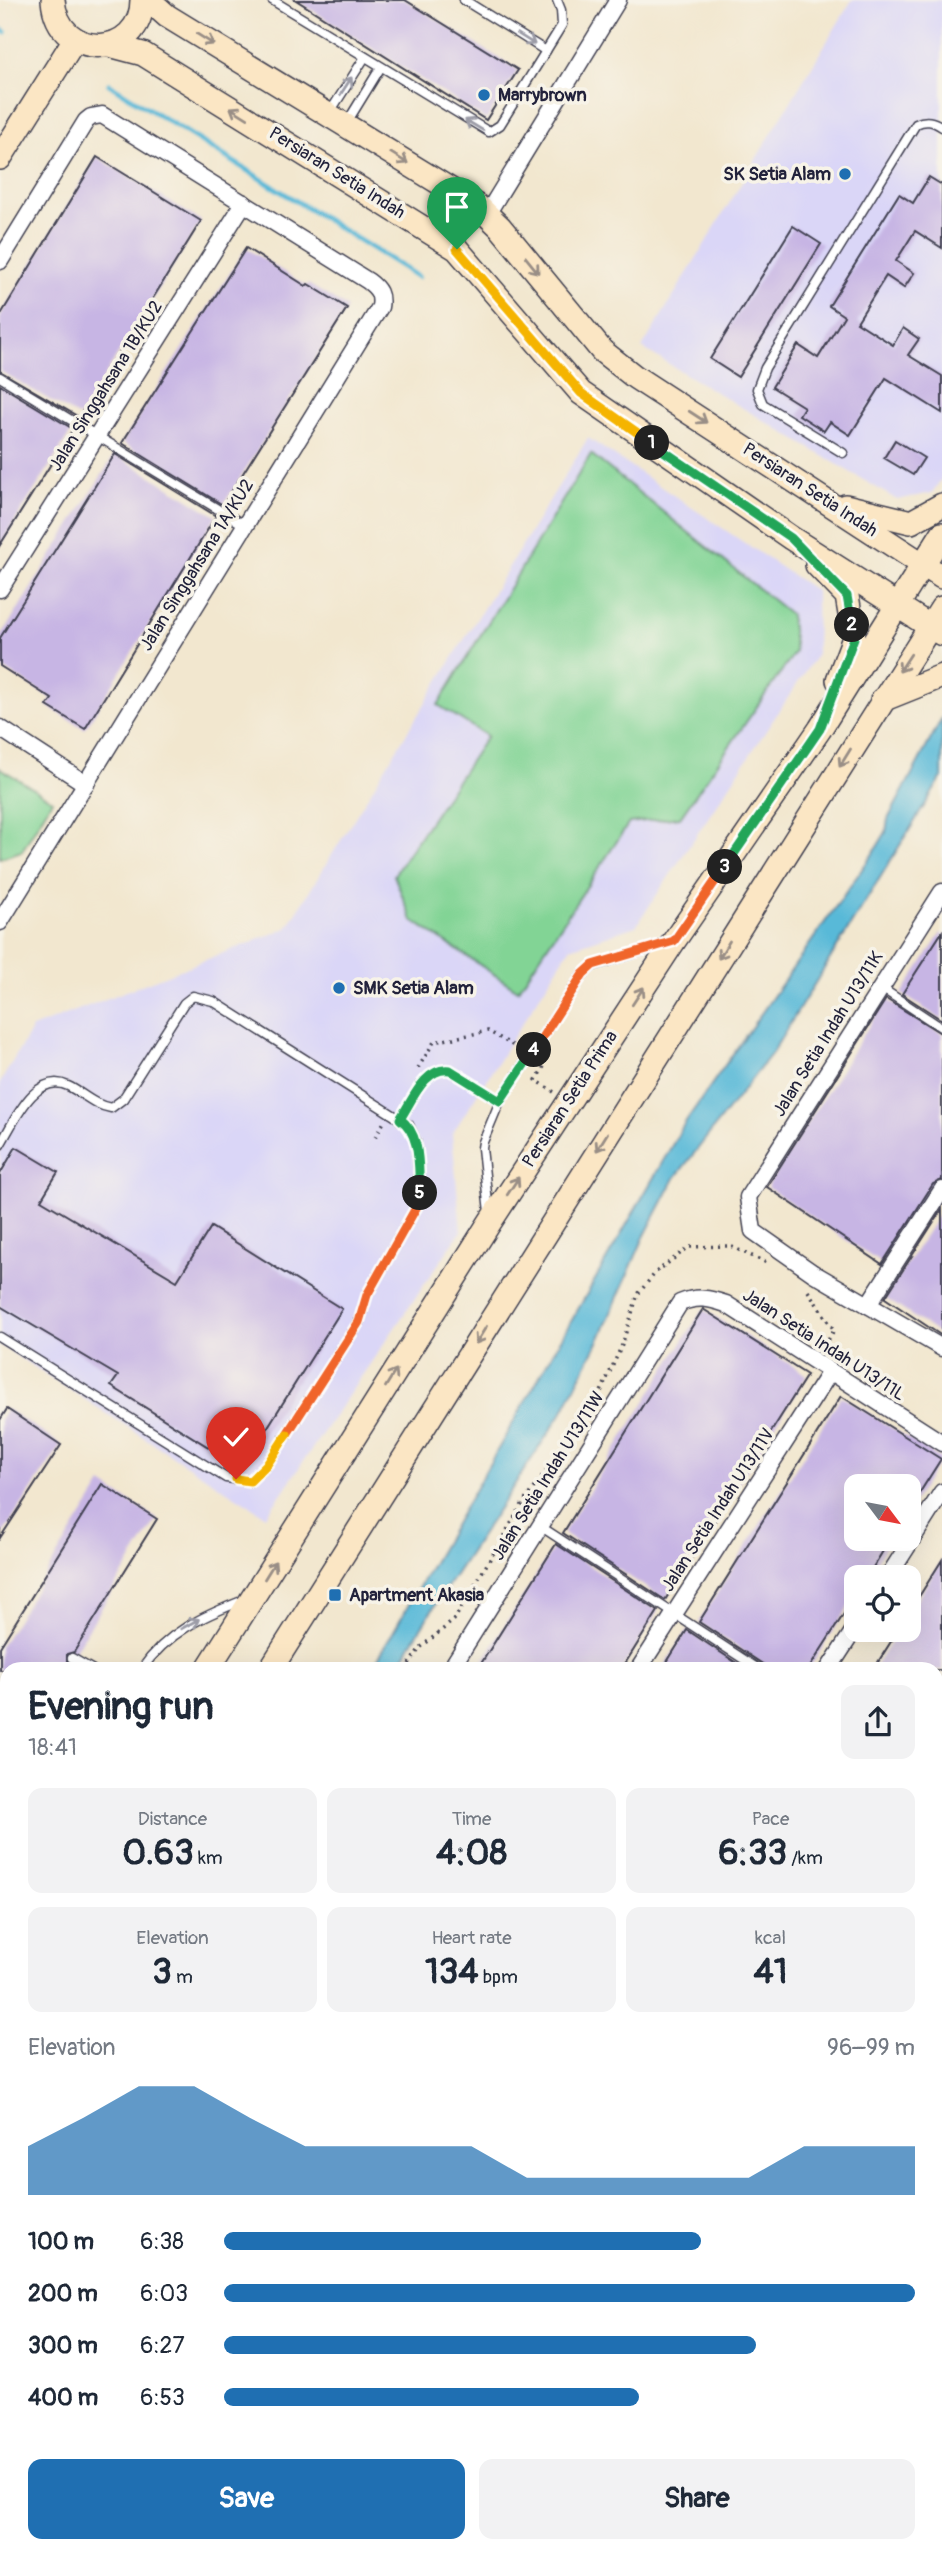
<!DOCTYPE html>
<meta charset="utf-8">
<style>
body{margin:0;font-family:Pangolin,sans-serif;background:#f2f2f3;color:#1f2937;height:100vh;display:flex;flex-direction:column;font-size:26px;white-space:nowrap}
*{box-sizing:border-box;margin:0}
p{font-size:23px;color:#747a83}
.icon{flex:none;width:38px;height:38px;fill:none;stroke:currentColor;stroke-width:2;stroke-linecap:round;stroke-linejoin:round}
.map{position:relative;flex:1;overflow:hidden}
.panel{position:absolute;left:0px;top:1662px;width:943px;height:891px;display:flex;flex-direction:column;background:#fff;border-radius:21px 21px 0 0;box-shadow:0 7px 28px #0002}
.panel>*{flex:none}
.needle{width:46px;rotate:122deg}
.buttons{position:absolute;left:844px;top:1474px;display:grid;gap:14px}
.buttons a{display:grid;place-items:center;width:77px;height:77px;border-radius:14px;background:#fff;box-shadow:0 7px 28px #0002;font-size:35px}
.pin{position:absolute;display:grid;place-items:center;width:60px;height:60px;color:#fff;margin:-72px -30px;border-radius:50% 50% 50% 0;rotate:-45deg;box-shadow:0 0 7px #0007}
.pin .icon{rotate:45deg}
.km{position:absolute;width:35px;height:35px;margin:-18px;border-radius:50%;background:#222;color:#fff;font-size:19px;line-height:35px;text-align:center}
.round{display:grid;place-items:center;flex:none;width:74px;height:74px;border-radius:14px;background:#f2f2f3}
.overview{display:flex;align-items:center;justify-content:space-between;height:119px;padding:0 28px}
h1{font-size:38px;font-weight:700;line-height:52px}
.stats{display:grid;grid-template-columns:repeat(3,1fr);gap:10px;height:119px;padding:7px 28px}
.stats div{display:grid;align-content:center;border-radius:14px;background:#f2f2f3;text-align:center}
.stats b{font-size:35px;font-weight:700}
.stats small{font-size:19px;font-weight:400}
.stats p{font-size:19px}
.chart{height:196px;padding:14px 28px}
.chart p{display:flex;justify-content:space-between}
.chart svg{width:100%;height:126px;margin-top:7px;fill:#1f6fb2;opacity:.7}
.primary-button{display:flex;gap:14px;margin-top:auto;padding:14px 28px}
.primary-button a{flex:1;height:80px;border-radius:14px;background:#1f6fb2;color:#fff;font-size:28px;font-weight:700;line-height:80px;text-align:center}
.primary-button a+a{background:#f2f2f3;color:#1f2937}
ul{padding:0 28px;list-style:none;font-size:23px}
li{display:grid;grid-template-columns:112px 84px 1fr;align-items:center;height:52px}
li i{height:18px;border-radius:9px;background:#1f6fb2}
.map>svg:first-child{display:block}
</style>
<div class="map">
<svg width="942" height="2553" viewBox="0 0 942 2553">
<rect width="100%" height="100%" fill="#f7f3e8"/>
<filter id="ink" filterUnits="userSpaceOnUse"><feTurbulence type="fractalNoise" baseFrequency=".0143" numOctaves="2"/><feDisplacementMap in="SourceGraphic" scale="14" xChannelSelector="R" yChannelSelector="G"/><feConvolveMatrix kernelMatrix="1 2 1 2 8 2 1 2 1" color-interpolation-filters="sRGB"/></filter>
<filter id="wash" filterUnits="userSpaceOnUse"><feTurbulence type="fractalNoise" baseFrequency=".00686" numOctaves="4" result="noise"/><feDisplacementMap in="SourceGraphic" scale="28" xChannelSelector="R" yChannelSelector="G"/><feGaussianBlur stdDeviation="1.57" result="paint"/><feColorMatrix in="noise" values="0 0 0 0 0 0 0 0 0 0 0 0 0 0 0 0 0 1.4 0 .05"/><feComposite in="paint" operator="in"/></filter>
<g filter="url(#wash)">
<rect width="100%" height="100%" fill="#f2e7cf"/>
<g fill="#dad6f7">
<path d="M852,0h90v478l-10,15 -35,7 -255,-152z"/>
<path d="M588,438l228,153 1,63 -181,272 -66,22 -118,186 9,97 -195,285 -266,-171v-262l32,-55 255,-100z"/>
</g>
<g fill="#82d495" stroke="#527b68" stroke-width="2">
<path d="M591,454l199,160 5,38 -115,165 -51,6 -111,167 -106,-70 -18,-45 93,-139 -49,-31z"/>
<path d="M0,768l52,32 -30,51 -22,7z"/>
</g>
<path fill="#59b9d8" stroke="#3e6e8a" stroke-width="2" d="M942,718v59l-170,276 -97,125 -31,59 -44,101 -37,73 -131,199 -36,59h-24l314,-548 188,-269 12,-20 2,-13z"/>
<g fill="none" stroke-linecap="round" stroke-linejoin="round">
<g stroke="#59b9d8" stroke-width="5">
<path d="M0,29l5,3"/>
<path d="M109,84l309,193"/>
<path d="M0,2247l7,-1"/>
<path d="M179,2546l4,7"/>
</g>
</g>
<g id="blocks">
<g fill="#c7b5e4">
<path d="M296,0h109l113,70 -32,50z"/>
<path d="M97,157l104,64 -122,196 -79,-46v-55z"/>
<path d="M929,177l13,8v63l-27,-17 -19,30 18,12 -10,15 -18,-12 -29,46 36,23 10,-17 16,11 -11,16 34,21v37l-56,-35 -36,57 -20,-13 -6,9 -25,-16 5,-8 -32,-20 26,-42 20,13 26,-42 -15,-10 70,-112 14,9z"/>
<path d="M793,226l28,18 -83,133 -28,-18z"/>
<path d="M246,248l60,38 2,-2 39,24 -124,197 -101,-62z"/>
<path d="M0,385l73,44 -73,116z"/>
<path d="M895,440l29,18 -11,17 -29,-17z"/>
<path d="M115,454l101,62 -131,213 -38,-23 5,-7 -52,-33v-28z"/>
<path d="M942,932v88l-40,-26z"/>
<path d="M886,999l56,35v146l-9,4 -51,80 -115,-77z"/>
<path d="M16,1147l42,25 -17,28 136,81 34,-54 131,82 -100,159 -131,-82 7,-10 -118,-70v-132z"/>
<path d="M942,1209v127l-57,-38z"/>
<path d="M703,1309l104,66 -142,225 -102,-67z"/>
<path d="M841,1396l100,63 -33,52v-25h-52v52h35l-24,39h-11v18l-48,75h-42l-2,-5 -65,-43z"/>
<path d="M7,1409l54,36 -61,93v-118z"/>
<path d="M102,1484l55,35 -83,133 -7,2v8l-4,8h-63v-23z"/>
<path d="M556,1544l102,67 -37,59h-144z"/>
<path d="M942,1560v110h-69l26,-41h9v-15z"/>
<path d="M687,1630l60,40h-85z"/>
</g>
</g>
</g>
<g filter="url(#ink)">
<use href="#blocks" fill-opacity="0" stroke="#414051" stroke-width="2"/>
<g fill="none" stroke-linecap="round" stroke-linejoin="round">
<g stroke="#414051" stroke-width="11">
<g id="lane">
<path d="M272,0l217,132 11,-7 62,-100 -1,-15 -4,-10"/>
<path d="M464,0l82,51"/>
<path d="M330,112l35,-55"/>
<path d="M346,124l35,-57"/>
<path d="M0,377l244,148"/>
<path d="M843,453l-80,-49 -6,-15 8,-21 151,-244c10,-5 17,-3 26,3"/>
<path d="M880,987l62,41"/>
<path d="M400,1120c12,-19 25,-54 50,-50l50,31"/>
<path d="M0,1145c13,-21 35,-75 68,-59 15,7 25,19 43,22l12,-9 61,-96 9,-7 20,5 196,124 7,16 5,58 -54,96 -8,27 -91,141 -18,18 -24,-3 -226,-141"/>
<path d="M489,1212l-7,-64 1,-6 17,-41 83,-127 10,-8 75,-23"/>
<path d="M540,1526l220,144"/>
<path d="M72,1658l21,12"/>
<path d="M141,1670c26,-38 62,-54 103,-70"/>
<path d="M942,2100v3"/>
<path d="M936,2532l6,7"/>
<path d="M640,2546l7,7"/>
</g>
</g>
<g stroke="#414051" stroke-width="19">
<g id="street">
<path d="M487,214l131,-214"/>
<path d="M0,261l86,-140 5,-4 11,-2 266,166c11,8 14,14 12,26l-380,615"/>
<path d="M0,589l244,-386"/>
<path d="M0,728l86,56"/>
<path d="M942,892l-194,305 5,34 60,42 129,75"/>
<path d="M868,1305l74,-115"/>
<path d="M888,1577l54,-85"/>
<path d="M450,1670l230,-367c17,-7 29,-5 46,1l216,139"/>
<path d="M638,1670l192,-298"/>
<path d="M828,1670l28,-43"/>
<path d="M936,1801l6,-8"/>
<path d="M936,2080l6,4"/>
<path d="M936,2206l6,6"/>
<path d="M936,2355l6,-5"/>
<path d="M0,2416l7,3"/>
<path d="M122,2546l4,7"/>
<path d="M373,2546l4,7"/>
<path d="M470,2553l7,-7"/>
<path d="M721,2553l7,-7"/>
</g>
</g>
<g stroke="#414051" stroke-width="26">
<g id="secondary">
<path d="M53,0c5,62 89,59 89,0"/>
<path d="M149,0l18,16 312,191 21,20 102,124 33,26 307,200"/>
<path d="M109,45l34,9 314,195 124,144 210,145 151,96"/>
<path d="M0,158l75,-119"/>
<path d="M845,506l66,16 31,-17"/>
<path d="M817,565l30,31 7,42 -16,42"/>
<path d="M882,700l60,-24"/>
<path d="M207,1670l283,-448 184,-281 146,-212 122,-195"/>
<path d="M270,1670l672,-1062"/>
<path d="M0,2147l7,-3"/>
<path d="M0,2193l7,-1"/>
<path d="M218,2546l4,7"/>
<path d="M273,2546l5,7"/>
</g>
</g>
<g stroke="#414051" stroke-width="3.5" stroke-dasharray="2 5" stroke-linecap="butt">
<path d="M541,1062l4,3 -9,15 18,12"/>
<path d="M418,1068l16,-26 54,-11 31,18"/>
<path d="M375,1137l9,-15"/>
<path d="M808,1291l26,39 -11,19"/>
<path d="M405,1670l15,-22 34,-28 69,-117 77,-109 22,-49 16,-51 18,-22 33,-25 41,-1 37,17"/>
<path d="M936,2153l6,14"/>
<path d="M330,2546l5,7"/>
</g>
<use href="#lane" stroke="#fff" stroke-width="8"/>
<use href="#street" stroke="#fff" stroke-width="16"/>
<use href="#secondary" stroke="#fbe6c4" stroke-width="23"/>
</g>
<defs><path id="oneway-shaft" d="M-6 0H5M1.5-3L5.5 0L1.5 3" fill="none" stroke-width="1.6" stroke-linecap="round" stroke-linejoin="round" transform="scale(1.75)"/></defs>
<g stroke="#998e86">
<use href="#oneway-shaft" transform="translate(205 39) rotate(32)"/>
<use href="#oneway-shaft" transform="translate(239 113) rotate(-148)"/>
<use href="#oneway-shaft" transform="translate(399 158) rotate(32)"/>
<use href="#oneway-shaft" transform="translate(532 265) rotate(51)"/>
<use href="#oneway-shaft" transform="translate(698 417) rotate(33)"/>
<use href="#oneway-shaft" transform="translate(905 663) rotate(123)"/>
<use href="#oneway-shaft" transform="translate(845 758) rotate(122)"/>
<use href="#oneway-shaft" transform="translate(724 950) rotate(122)"/>
<use href="#oneway-shaft" transform="translate(638 996) rotate(-57)"/>
<use href="#oneway-shaft" transform="translate(602 1142) rotate(122)"/>
<use href="#oneway-shaft" transform="translate(513 1186) rotate(-57)"/>
<use href="#oneway-shaft" transform="translate(481 1335) rotate(122)"/>
<use href="#oneway-shaft" transform="translate(391 1378) rotate(-58)"/>
<use href="#oneway-shaft" transform="translate(270 1570) rotate(-58)"/>
</g>
<g stroke="#9c9ca7">
<use href="#oneway-shaft" transform="translate(526 39) rotate(32)"/>
<use href="#oneway-shaft" transform="translate(346 86) rotate(-57)"/>
<use href="#oneway-shaft" transform="translate(474 125) rotate(-149)"/>
<use href="#oneway-shaft" transform="translate(190 1624) rotate(-29)"/>
</g>
</g>
<g fill="none" stroke-linecap="round" stroke-linejoin="round" filter="url(#ink)">
<g stroke="#fff" stroke-width="14">
<path id="split-1" d="M457,249l124,144 71,50"/>
</g>
<g stroke="#fff" stroke-width="14">
<path id="split-2" d="M652,443l139,95 56,58 5,29"/>
</g>
<g stroke="#fff" stroke-width="14">
<path id="split-3" d="M725,867l95,-138 34,-91 -2,-13"/>
</g>
<g stroke="#fff" stroke-width="14">
<path id="split-4" d="M534,1050l49,-76 10,-9 81,-24 51,-74"/>
</g>
<g stroke="#fff" stroke-width="14">
<path id="split-5" d="M420,1193c-2,-24 2,-59 -20,-74 12,-18 25,-53 50,-49l50,31 34,-51"/>
</g>
<g stroke="#fff" stroke-width="14">
<path id="split-6" d="M287,1434l72,-112 8,-27 54,-96 -1,-6"/>
</g>
<g stroke="#fff" stroke-width="14">
<path id="split-7" d="M236,1479l14,2 18,-18 19,-29"/>
</g>
<use href="#split-1" stroke="#f5b400" stroke-width="9"/>
<use href="#split-2" stroke="#22a559" stroke-width="9"/>
<use href="#split-3" stroke="#22a559" stroke-width="9"/>
<use href="#split-4" stroke="#f0652b" stroke-width="9"/>
<use href="#split-5" stroke="#22a559" stroke-width="9"/>
<use href="#split-6" stroke="#f0652b" stroke-width="9"/>
<use href="#split-7" stroke="#f5b400" stroke-width="9"/>
</g>
<g fill="#1f6fb2" stroke="#f7f3e8" stroke-width="2.5">
<circle cx="484" cy="95" r="7"/>
<circle cx="845" cy="174" r="7"/>
<circle cx="339" cy="988" r="7"/>
<rect x="328" y="1588" width="14" height="14" rx="3.5"/>
</g>
<g text-anchor="middle" dominant-baseline="central" stroke-width="7" stroke-linejoin="round" paint-order="stroke">
<g font-size="18" font-weight="bold" fill="#22223b" stroke="#f7f3e8" text-anchor="start">
<text x="498" y="95">Marrybrown</text>
<text x="831" y="174" text-anchor="end">SK Setia Alam</text>
<text x="353" y="988">SMK Setia Alam</text>
<text x="349" y="1595">Apartment Akasia</text>
</g>
<g font-size="18" fill="#22223b" stroke="#f7f3e8">
<text transform="translate(337 173) rotate(32)">Persiaran Setia Indah</text>
<text transform="translate(106 386) rotate(-58)">Jalan Singgahsana 1B/KU2</text>
<text transform="translate(810 490) rotate(33)">Persiaran Setia Indah</text>
<text transform="translate(197 565) rotate(-58)">Jalan Singgahsana 1A/KU2</text>
<text transform="translate(828 1034) rotate(-58)">Jalan Setia Indah U13/11K</text>
<text transform="translate(570 1099) rotate(-57)">Persiaran Setia Prima</text>
<text transform="translate(824 1345) rotate(33)">Jalan Setia Indah U13/11L</text>
<text transform="translate(548 1476) rotate(-58)">Jalan Setia Indah U13/11W</text>
<text transform="translate(718 1510) rotate(-57)">Jalan Setia Indah U13/11V</text>
</g>
</g>
</svg>
<div class="buttons">
<a><svg class="needle" viewBox="-14 -14 28 28"><path d="M0-13l5 13h-10z" fill="#e53935"/><path d="M0 13l5-13h-10z" fill="#747a83"/></svg></a>
<a><svg class="icon" aria-label="locate" viewBox="0 0 24 24"><circle cx="12" cy="12" r="6"/><path d="M12 2v4M12 18v4M2 12h4M18 12h4"/></svg></a>
</div>
<div class="pin" style="left:457px;top:249px;background:#1e9e55"><svg class="icon" aria-label="arrive" viewBox="0 0 24 24"><path d="M6 21V4h12l-3 4 3 4H6"/></svg></div>
<div class="pin" style="left:236px;top:1479px;background:#d93025"><svg class="icon" aria-label="check" viewBox="0 0 24 24"><path d="M5 12l5 5 9-10"/></svg></div>
<b class="km" style="left:652px;top:443px">1</b>
<b class="km" style="left:852px;top:625px">2</b>
<b class="km" style="left:725px;top:867px">3</b>
<b class="km" style="left:534px;top:1050px">4</b>
<b class="km" style="left:420px;top:1193px">5</b>
<section class="panel">
<div class="overview"><div><h1>Evening run</h1><p>18:41</p></div><a class="round"><svg class="icon" aria-label="share" viewBox="0 0 24 24"><path d="M12 15V3M7 8l5-5 5 5M5 13v7h14v-7"/></svg></a></div>
<div class="stats">
<div><p>Distance</p><b>0.63<small> km</small></b></div>
<div><p>Time</p><b>4:08</b></div>
<div><p>Pace</p><b>6:33<small> /km</small></b></div>
</div>
<div class="stats">
<div><p>Elevation</p><b>3<small> m</small></b></div>
<div><p>Heart rate</p><b>134<small> bpm</small></b></div>
<div><p>kcal</p><b>41</b></div>
</div>
<div class="chart"><p><span>Elevation</span>96–99 m</p>
<svg viewBox="0 0 160 44" preserveAspectRatio="none"><path d="M0 44V27L10 17L20 6L30 6L40 17L50 27L60 27L70 27L80 27L90 38L100 38L110 38L120 38L130 38L140 27L150 27L160 27V44z"/></svg>
</div>
<ul>
<li><b>100 m</b>6:38<i style="width:69%"></i></li>
<li><b>200 m</b>6:03<i style="width:100%"></i></li>
<li><b>300 m</b>6:27<i style="width:77%"></i></li>
<li><b>400 m</b>6:53<i style="width:60%"></i></li>
</ul>
<div class="primary-button"><a>Save</a><a>Share</a></div>
</section>
</div>
